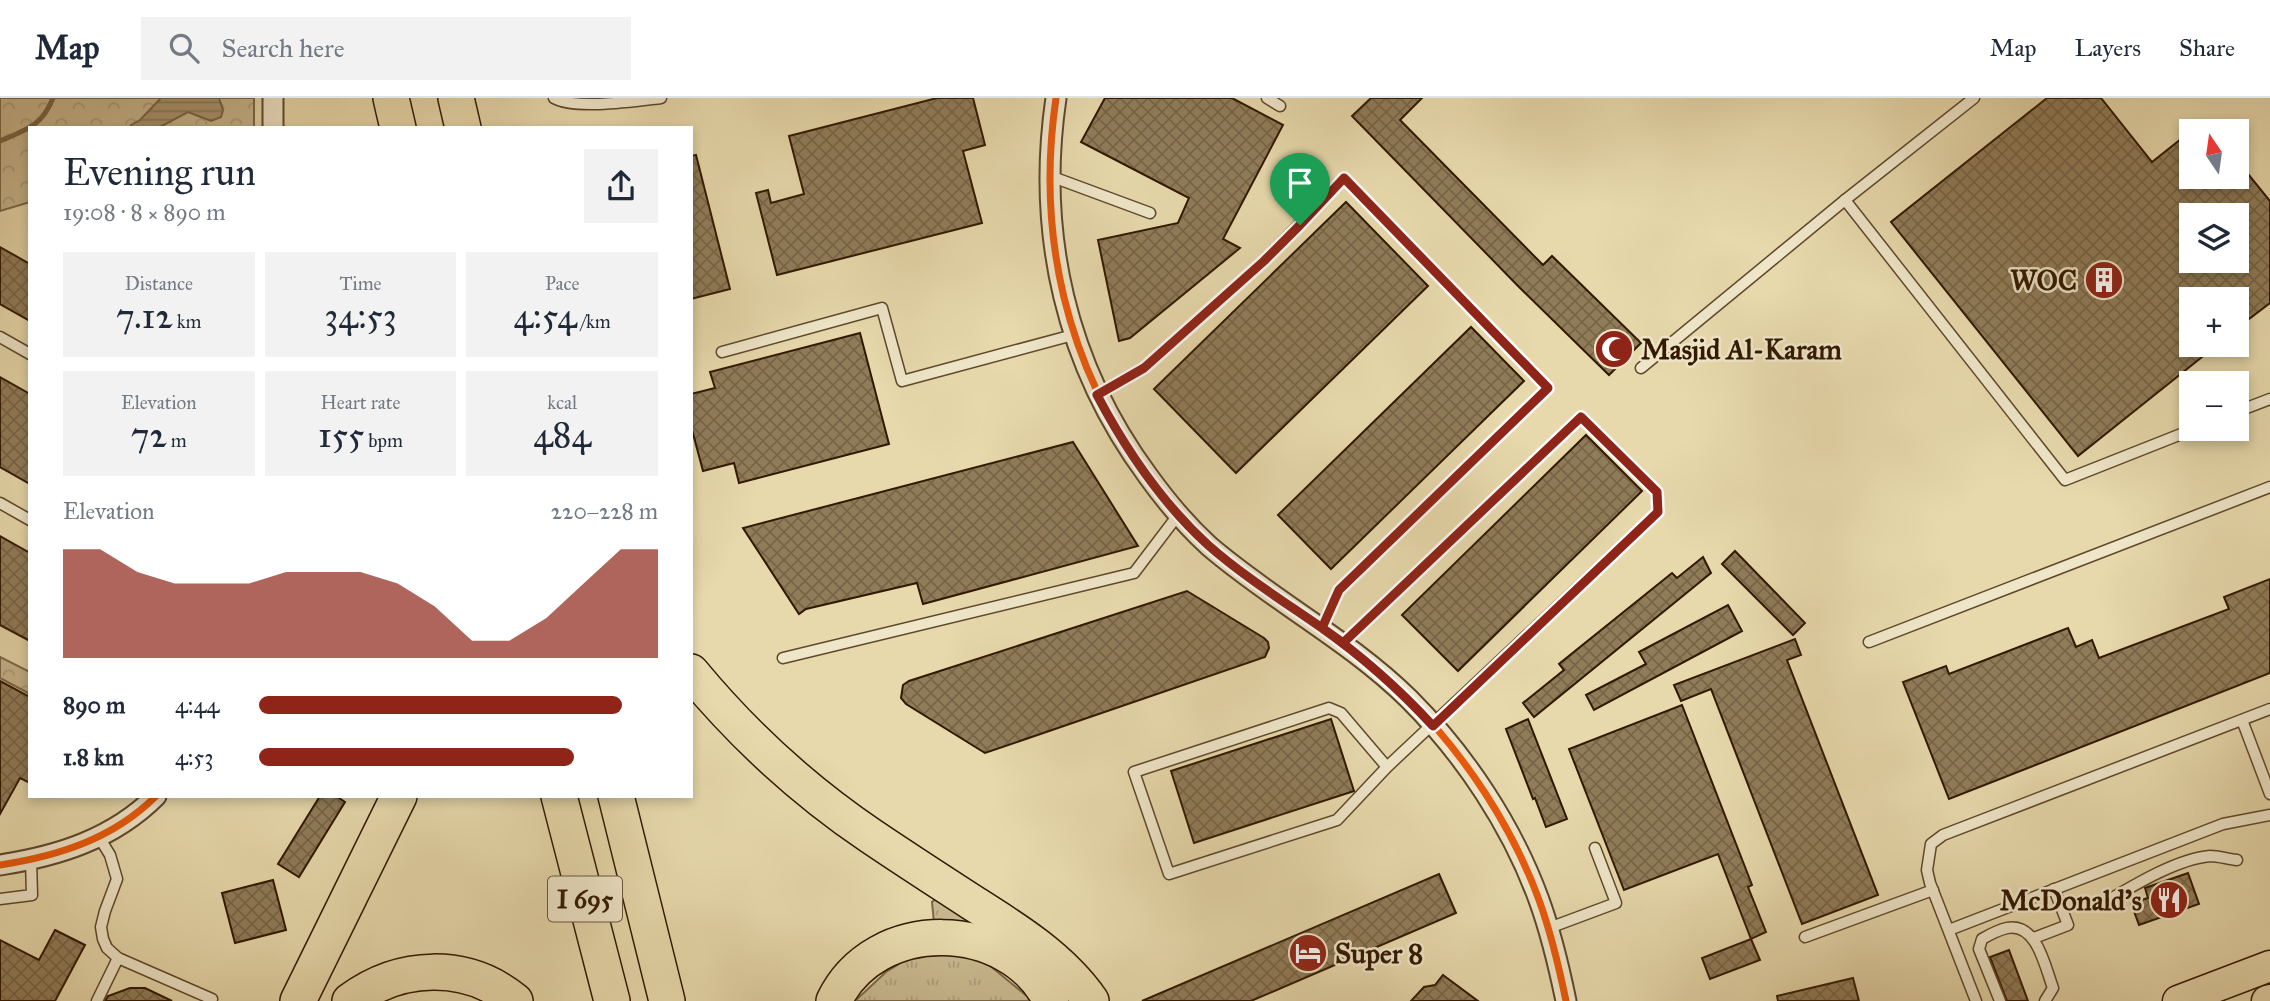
<!DOCTYPE html>
<meta charset="utf-8">
<style>
body{margin:0;font-family:"IM FELL Great Primer",serif;background:#f2f2f3;color:#1f2937;height:100vh;display:flex;flex-direction:column;font-size:26px;white-space:nowrap}
*{box-sizing:border-box;margin:0}
p{font-size:23px;color:#747a83}
.icon{flex:none;width:38px;height:38px;fill:none;stroke:currentColor;stroke-width:2;stroke-linecap:round;stroke-linejoin:round}
.map{position:relative;flex:1;overflow:hidden}
.sheet{position:absolute;left:28px;top:28px;width:665px;height:672px;display:flex;flex-direction:column;background:#fff;border-radius:0px;box-shadow:0 4px 10px #0003}
.sheet>*{flex:none}
.needle{width:46px;rotate:347deg}
.controls{position:absolute;left:2179px;top:21px;display:grid;gap:14px}
.controls a{display:grid;place-items:center;width:70px;height:70px;border-radius:0px;background:#fff;box-shadow:0 4px 10px #0003;font-size:35px}
.pin{position:absolute;display:grid;place-items:center;width:60px;height:60px;color:#fff;margin:-72px -30px;border-radius:50% 50% 50% 0;rotate:-45deg;box-shadow:0 0 7px #0007}
.pin .icon{rotate:45deg}
.round{display:grid;place-items:center;flex:none;width:74px;height:74px;border-radius:0px;background:#f2f2f3}
.summary{display:flex;align-items:center;justify-content:space-between;height:119px;padding:0 35px}
h1{font-size:38px;font-weight:600;line-height:52px}
.stats{display:grid;grid-template-columns:repeat(3,1fr);gap:10px;height:119px;padding:7px 35px}
.stats div{display:grid;align-content:center;border-radius:0px;background:#f2f2f3;text-align:center}
.stats b{font-size:35px;font-weight:600}
.stats small{font-size:19px;font-weight:400}
.stats p{font-size:19px}
.chart{height:196px;padding:14px 35px}
.chart p{display:flex;justify-content:space-between}
.chart svg{width:100%;height:126px;margin-top:7px;fill:#8f2418;opacity:.7}
ul{padding:0 35px;list-style:none;font-size:23px}
li{display:grid;grid-template-columns:112px 84px 1fr;align-items:center;height:52px}
li i{height:18px;border-radius:9px;background:#8f2418}
header{display:flex;align-items:center;gap:42px;box-sizing:border-box;height:98px;padding:0 35px;background:#fff;border-bottom:2px solid #e0e1e3}
header strong{font-size:33px}
nav{display:flex;gap:38px;margin-inline-start:auto;font-size:24px}
.search{width:490px;height:63px;background:#f2f2f3;display:flex;align-items:center;gap:18px;box-sizing:border-box;padding:0 24px;border-radius:0px;color:#747a83;font-size:26px}
.map>svg:first-child{display:block}
</style>
<header>
<strong>Map</strong>
<div class="search"><svg class="icon" aria-label="search" viewBox="0 0 24 24"><circle cx="10" cy="10" r="6"/><path d="M15 15l6 6"/></svg>Search here</div>
<nav><a>Map</a><a>Layers</a><a>Share</a></nav>
</header>
<div class="map">
<svg width="2270" height="903" viewBox="0 0 2270 903">
<defs>
<pattern id="grass-tufts" width="24" height="20" patternUnits="userSpaceOnUse" patternTransform="scale(1.75)"><rect width="24" height="20" fill="#c8b88f"/><path d="M3 7l-1-3M5 7V3M7 7l1-3M15 17l-1-3M17 17v-4M19 17l1-3" fill="none" stroke="#ac9d7a"/></pattern>
<pattern id="forest-crowns" width="20" height="18" patternUnits="userSpaceOnUse" patternTransform="scale(1.75)"><rect width="20" height="18" fill="#c8b88f"/><path d="M2 6a3 3 0 1 1 6 0M12 15a3 3 0 1 1 6 0" fill="none" stroke="#ac9d7a"/></pattern>
<pattern id="water-rules" width="6" height="5" patternUnits="userSpaceOnUse" patternTransform="scale(1.75)"><rect width="6" height="5" fill="#a99772"/><path d="M0 2.5h6" fill="none" stroke="#8a7a5b"/></pattern>
<pattern id="building-cross-hatch" width="8" height="8" patternUnits="userSpaceOnUse" patternTransform="scale(1.75)"><rect width="8" height="8" fill="#907c59"/><path d="M0 0l8 8M0 8l8-8" fill="none" stroke="#766547"/></pattern>
</defs>
<rect width="100%" height="100%" fill="#e7d9ac"/>
<filter id="stains"><feTurbulence type="fractalNoise" baseFrequency=".00286" numOctaves="4"/><feColorMatrix values="0 0 0 0 .2 0 0 0 0 .09 0 0 0 0 .02 0 0 0 .5 -.17"/></filter>
<radialGradient id="worn" r=".72"><stop offset=".6" stop-color="#630" stop-opacity="0"/><stop offset="1" stop-color="#630" stop-opacity=".3"/></radialGradient>
<g fill="url(#grass-tufts)" stroke="#7c6848" stroke-width="2">
<path d="M943,795l135,108h-17l-127,-78 -2,-21z"/>
<path d="M920,853l58,5 50,41 1,4h-174l31,-29z"/>
</g>
<g fill="url(#forest-crowns)" stroke="#7c6848" stroke-width="2">
<path d="M0,0h254v30h-224v74l-30,9z"/>
<path d="M0,559l30,15v22l-30,-16z"/>
</g>
<path fill="url(#water-rules)" stroke="#796444" stroke-width="2" d="M161,0h58l4,12 -2,7 -10,4 -23,-9 -30,16h-27v-3l9,-5z"/>
<g fill="none" stroke-linecap="round" stroke-linejoin="round">
<path stroke="#796444" stroke-width="5" d="M0,43c26,-11 42,-15 53,-43"/>
</g>
<g fill="url(#building-cross-hatch)" stroke="#311800" stroke-width="2" fill-rule="evenodd">
<path d="M937,0h36l12,47 -22,6 19,72 -205,52 -21,-82 12,-3 3,13 33,-9 -15,-58z"/>
<path d="M1105,0h127l51,27 -60,114 17,9 -110,90 -11,3 -21,-101 80,-17 11,-25 -108,-56z"/>
<path d="M1371,0h51l-22,22 143,145 9,-9 89,87 -32,32 -89,-87 -168,-172z"/>
<path d="M2047,0h54l51,64 39,-31v46h45v-18l34,42v102l-34,26v-30h-45v46h26l-139,111 -187,-234zM2191,117h45v46h-45z"/>
<path d="M696,57l34,134 -39,10v-143z"/>
<path d="M1346,104l82,84 -192,187 -82,-84z"/>
<path d="M0,149l30,17v57l-30,-17z"/>
<path d="M1471,229l53,54 -193,188 -53,-54z"/>
<path d="M860,235l29,111 -150,39 -5,-20 -31,8 -12,-45v-32l24,-6 -5,-16z"/>
<path d="M0,279l30,17v90l-30,-17z"/>
<path d="M1586,337l56,56 -184,180 -56,-56z"/>
<path d="M1073,344l65,104 -215,58 -6,-21 -111,26 -7,5 -56,-86z"/>
<path d="M0,438l30,17v88l-30,-16z"/>
<path d="M1735,453l70,72 -12,12 -71,-71z"/>
<path d="M1703,459l8,16 -177,144 -11,-14 41,-33 -5,-6 113,-91 5,5z"/>
<path d="M2270,481v94l-321,126 -46,-117 43,-16 3,8 119,-46 8,19 16,-7 7,18 130,-49 -5,-12z"/>
<path d="M1187,493l77,47 4,4 1,6 -4,9 -280,96 -79,-49 -5,-6 2,-13 6,-4z"/>
<path d="M1728,507l14,26 -148,79 -8,-15 60,-31 -7,-12z"/>
<path d="M1795,541l6,16 -14,5 91,235 -76,29 -91,-235 -30,12 -7,-16z"/>
<path d="M0,583l30,16v86l-10,-5 -20,36z"/>
<path d="M1682,607l70,180 -4,2 18,45 -15,7 -33,-85 -94,36 -55,-141z"/>
<path d="M1331,621l23,72 -160,52 -23,-72z"/>
<path d="M1528,621l39,100 -21,8 -11,-29 -2,1 -27,-70z"/>
<path d="M320,698h16l9,6 -46,75 -21,-13z"/>
<path d="M2188,775l11,31 -60,21 -8,-22 17,-5 -3,-10z"/>
<path d="M1439,776l17,39 -205,88h-109z"/>
<path d="M273,782l13,50 -51,13 -13,-50z"/>
<path d="M55,832l30,15 -30,56h-55v-61l39,20z"/>
<path d="M1751,841l9,21 -50,19 -8,-21z"/>
<path d="M2009,852l19,51h-21l-17,-44z"/>
<path d="M1443,877l35,26h-67l13,-14 11,-2z"/>
<path d="M1853,880l6,23h-81l-1,-5z"/>
<path d="M130,890h15l27,13h-67l3,-5z"/>
</g>
<g fill="none" stroke-linecap="round" stroke-linejoin="round">
<g stroke="#5e482b" stroke-width="13">
<g id="lane">
<path d="M554,0c21,12 81,3 107,0"/>
<path d="M1267,0l13,8"/>
<path d="M1050,78l100,37"/>
<path d="M1845,102l220,280 129,-51"/>
<path d="M0,239l30,17"/>
<path d="M722,254l160,-44 20,73 171,-46"/>
<path d="M1641,270l204,-168 129,-102"/>
<path d="M1097,297l47,-27 120,-107 80,-83 204,210 -209,202 -17,38"/>
<path d="M2236,314l34,-13"/>
<path d="M0,405l30,17"/>
<path d="M1869,544l401,-155"/>
<path d="M1343,545l238,-226 76,75 1,20 -271,255 -50,53 -168,54 -35,-102 195,-64 12,5 46,54"/>
<path d="M783,560l351,-85 44,-58"/>
<path d="M2242,622l28,74"/>
<path d="M99,739l11,18 7,24 -12,32 -4,16 2,12 4,9 11,10 94,41 -1,2"/>
<path d="M0,801l32,-4 -1,-35"/>
<path d="M2102,806c29,-17 74,-45 108,-48 8,0 18,3 27,4"/>
<path d="M1549,830l67,-25 -21,-55"/>
<path d="M1949,832l274,-106 47,-9"/>
<path d="M1805,839l128,-47"/>
<path d="M2034,840l34,-13 -14,-36"/>
<path d="M97,903l21,-43"/>
<path d="M1976,903l-46,-118 -3,-13 4,-26 12,-9 327,-126"/>
<path d="M2000,903l-21,-52 3,-10c7,-4 16,-9 25,-11 30,-6 38,39 46,60l-8,13"/>
</g>
</g>
<g stroke="#5e482b" stroke-width="23">
<g id="street">
<path d="M1056,0c-20,136 10,267 92,378 18,25 38,49 61,70 64,55 140,94 200,153 56,56 103,127 130,201 12,33 20,67 27,101"/>
<path d="M273,30v-30"/>
<path d="M0,767c58,-9 113,-26 156,-69"/>
</g>
</g>
<g stroke="#311800" stroke-width="33">
<g id="primary">
<path d="M2178,903l92,-35"/>
<path d="M2267,903l3,-1"/>
</g>
</g>
<g stroke="#311800" stroke-width="38">
<g id="highway">
<path d="M391,0l7,30"/>
<path d="M456,0l7,30"/>
<path d="M691,574c53,64 112,118 180,164 34,23 68,45 102,67 43,27 89,56 118,98"/>
<path d="M559,698l53,205"/>
<path d="M616,698l51,205"/>
<path d="M298,903l101,-205"/>
<path d="M350,903c50,-37 116,-40 165,0"/>
<path d="M834,903c41,-86 176,-83 217,0"/>
</g>
</g>
<use href="#lane" stroke="#efe6c9" stroke-width="10"/>
<use href="#street" stroke="#efe6c9" stroke-width="19"/>
<use href="#primary" stroke="#e7d9ac" stroke-width="30"/>
<use href="#highway" stroke="#e7d9ac" stroke-width="35"/>
<g stroke="#efe6c9" stroke-width="11">
<g id="cycleway">
<path d="M1056,0c-20,136 10,267 92,378 18,25 38,49 61,70 64,55 140,94 200,153 56,56 103,127 130,201 12,33 20,67 27,101"/>
<path d="M0,767c58,-9 113,-26 156,-69"/>
</g>
</g>
<use href="#cycleway" stroke="#e8590c" stroke-width="7"/>
</g>
<g fill="none" stroke-linecap="round" stroke-linejoin="round">
<g stroke="#fff" stroke-width="14">
<path id="route" d="M1300,127l-36,36 -120,107 -47,27c29,55 65,108 111,150 42,37 90,65 135,98l238,-226 76,75 1,20 -225,214c-34,-37 -70,-69 -111,-98l17,-38 209,-202 -204,-210 -44,47"/>
</g>
<use href="#route" stroke="#8f2418" stroke-width="9"/>
</g>
<defs>
<g id="building-disc" transform="scale(2.0125)"><circle r="9.5" fill="#8f2418" stroke="#efe6c9"/><path d="M-4-6H4V6H1V3H-1V6H-4ZM-2.5-4.3h1.7v1.8h-1.7ZM.8-4.3h1.7v1.8H.8ZM-2.5-1h1.7V.8h-1.7ZM.8-1h1.7V.8H.8Z" fill="#fff"/></g>
<g id="mosque-disc" transform="scale(2.0125)"><circle r="9.5" fill="#8f2418" stroke="#efe6c9"/><path d="M3.5-4.9A6 6 0 1 0 3.5 4.9A5 5 0 1 1 3.5-4.9Z" fill="#fff"/></g>
<g id="restaurant-disc" transform="scale(2.0125)"><circle r="9.5" fill="#8f2418" stroke="#efe6c9"/><path d="M-5-6h1v4h1v-4h1v4h1v-4h1v5L-1.5 .5V6h-2V.5L-5-1ZM5-6V6H3V1.5H1.5Q1.5-4 5-6Z" fill="#fff"/></g>
<g id="hotel-disc" transform="scale(2.0125)"><circle r="9.5" fill="#8f2418" stroke="#efe6c9"/><path d="M-6-4.5h1.5V1H6V5H4.5V3h-9V5H-6ZM-4 0a1.8 1.8 0 1 1 3.6 0ZM.5 0V-2.5h3Q6-2.5 6 0Z" fill="#fff"/></g>
</defs>
<g fill-rule="evenodd">
<use href="#building-disc" x="2104" y="182"/>
<use href="#mosque-disc" x="1614" y="251"/>
<use href="#restaurant-disc" x="2169" y="802"/>
<use href="#hotel-disc" x="1308" y="855"/>
</g>
<g text-anchor="middle" dominant-baseline="central" stroke-width="5" stroke-linejoin="round" paint-order="stroke">
<rect fill="#efe6c9" stroke="#6a563c" stroke-width="2" x="548" y="778.5" width="74" height="45" rx="5"/>
<g font-size="26" font-weight="bold" fill="#311800">
<text x="585" y="801">I 695</text>
</g>
<g font-size="28" font-weight="bold" fill="#311800" stroke="#efe6c9" text-anchor="end">
<text x="2077" y="182">WOC</text>
<text x="1641" y="251" text-anchor="start">Masjid Al-Karam</text>
<text x="2142" y="802">McDonald's</text>
<text x="1335" y="855" text-anchor="start">Super 8</text>
</g>
</g>
<rect width="100%" height="100%" filter="url(#stains)"/>
<rect width="100%" height="100%" fill="url(#worn)"/>
</svg>
<div class="controls">
<a><svg class="needle" viewBox="-14 -14 28 28"><path d="M0-13l5 13h-10z" fill="#e53935"/><path d="M0 13l5-13h-10z" fill="#747a83"/></svg></a>
<a><svg class="icon" aria-label="layers" viewBox="0 0 24 24"><path d="M12 4l9 5-9 5-9-5zM3 14l9 5 9-5"/></svg></a>
<a>+</a>
<a>−</a>
</div>
<div class="pin" style="left:1300px;top:127px;background:#1e9e55"><svg class="icon" aria-label="arrive" viewBox="0 0 24 24"><path d="M6 21V4h12l-3 4 3 4H6"/></svg></div>
<section class="sheet">
<div class="summary"><div><h1>Evening run</h1><p>19:08 · 8 × 890 m</p></div><a class="round"><svg class="icon" aria-label="share" viewBox="0 0 24 24"><path d="M12 15V3M7 8l5-5 5 5M5 13v7h14v-7"/></svg></a></div>
<div class="stats">
<div><p>Distance</p><b>7.12<small> km</small></b></div>
<div><p>Time</p><b>34:53</b></div>
<div><p>Pace</p><b>4:54<small> /km</small></b></div>
</div>
<div class="stats">
<div><p>Elevation</p><b>72<small> m</small></b></div>
<div><p>Heart rate</p><b>155<small> bpm</small></b></div>
<div><p>kcal</p><b>484</b></div>
</div>
<div class="chart"><p><span>Elevation</span>220–228 m</p>
<svg viewBox="0 0 160 44" preserveAspectRatio="none"><path d="M0 44V6L10 6L20 14L30 18L40 18L50 18L60 14L70 14L80 14L90 18L100 26L110 38L120 38L130 30L140 18L150 6L160 6V44z"/></svg>
</div>
<ul>
<li><b>890 m</b>4:44<i style="width:91%"></i></li>
<li><b>1.8 km</b>4:53<i style="width:79%"></i></li>
</ul>
</section>
</div>
